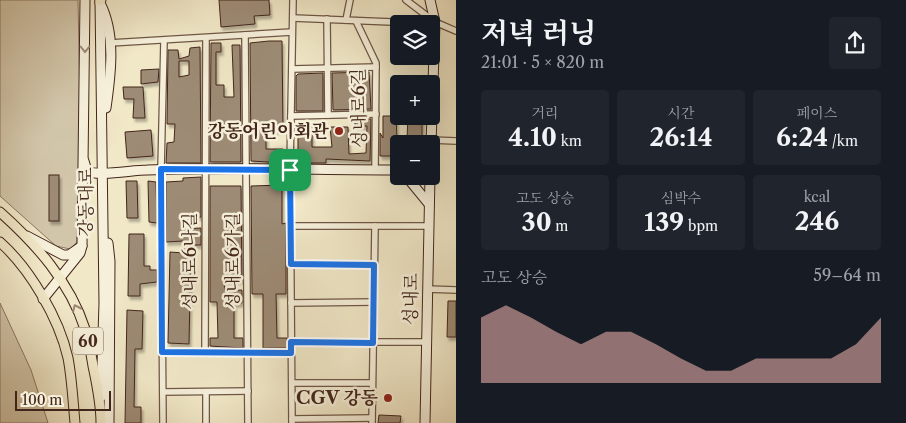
<!DOCTYPE html>
<html lang="ko">
<meta charset="utf-8">
<style>
body{margin:0;font-family:"Libre Caslon Text","Noto Serif KR",serif;background:#20242c;color:#f1f3f6;height:100vh;display:flex;flex-direction:column;font-size:19px;white-space:nowrap}
*{box-sizing:border-box;margin:0}
p{font-size:16px;color:#9ea1a6}
.icon{flex:none;width:28px;height:28px;fill:none;stroke:currentColor;stroke-width:2;stroke-linecap:round;stroke-linejoin:round}
.map{position:relative;flex:1;overflow:hidden}
.drawer{display:flex;flex-direction:column;background:#171b24;width:450px}
.drawer>*{flex:none}
.fabs{position:absolute;left:390px;top:15px;display:grid;gap:10px}
.fabs a{display:grid;place-items:center;width:50px;height:50px;border-radius:5px;background:#171b24;box-shadow:0 5px 20px #0002;font-size:25px}
.scale{position:absolute;left:15px;bottom:12px;width:96px;box-sizing:border-box;padding-left:5px;border:2px solid #43261b;border-top:0;font-size:14px;line-height:18px;white-space:nowrap;color:#43261b;-webkit-text-stroke:4px #f6f0db;paint-order:stroke}
.pin{position:absolute;display:grid;place-items:center;width:42px;height:42px;color:#fff;margin:-21px;border-radius:10px;box-shadow:0 2px 8px #0006}
.round{display:grid;place-items:center;flex:none;width:52px;height:52px;border-radius:5px;background:#20242c}
.head{display:flex;align-items:center;justify-content:space-between;height:85px;padding:0 25px}
h1{font-size:28px;font-weight:700;line-height:38px}
.metrics{display:grid;grid-template-columns:repeat(3,1fr);gap:8px;height:85px;padding:5px 25px}
.metrics div{display:grid;align-content:center;border-radius:5px;background:#20242c;text-align:center}
.metrics b{font-size:25px;font-weight:700}
.metrics small{font-size:14px;font-weight:400}
.metrics p{font-size:14px}
.chart{height:140px;padding:10px 25px}
.chart p{display:flex;justify-content:space-between}
.chart svg{width:100%;height:90px;margin-top:5px;fill:#c59692;opacity:.7}
main{display:flex;flex:1;min-height:0}
.map>svg:first-child{display:block}
</style>
<main>
<div class="map">
<svg width="456" height="423" viewBox="0 0 456 423">
<defs>
<filter id="shadow"><feDropShadow dx="2" dy="3.5" stdDeviation="1" flood-color="#0004"/></filter>
</defs>
<rect width="100%" height="100%" fill="#f1e8c8"/>
<filter id="stains"><feTurbulence type="fractalNoise" baseFrequency=".004" numOctaves="4"/><feColorMatrix values="0 0 0 0 .2 0 0 0 0 .09 0 0 0 0 .02 0 0 0 .5 -.17"/></filter>
<radialGradient id="worn" r=".72"><stop offset=".6" stop-color="#630" stop-opacity="0"/><stop offset="1" stop-color="#630" stop-opacity=".3"/></radialGradient>
<g fill="#d3c7ab" stroke="#8b7663">
<path d="M0,0h78l2,103 -3,139 -7,7 -14,-3 -56,-50z"/>
<path d="M0,303l31,67 17,53h-48z"/>
</g>
<g fill="#9d8b75" stroke="#43261b" fill-rule="evenodd" filter="url(#shadow)">
<path d="M219,0h50l1,15 -16,1 1,8 -34,3z"/>
<path d="M269,41h13l1,89 -17,1v18h17v4h3l-1,10 -34,-2 -1,-118z"/>
<path d="M211,43h10v9h-5v33h8v12h10l-2,-52h8l1,117h-31z"/>
<path d="M200,47l1,116h-35l1,-20 7,-1 1,-18h-8l1,-74h10l1,9 10,-3 1,-8zM179,61h10v14l-10,2z"/>
<path d="M159,69l-1,13 -17,2v-14z"/>
<path d="M369,72l2,37 -38,1 -1,-37z"/>
<path d="M323,73v38h-27v-35l2,-2z"/>
<path d="M123,87h20l2,31h-12l1,-19h-10z"/>
<path d="M383,116h13l1,24 10,-1 1,-23h14v24l-7,4h-16v12h-19v-23l3,5z"/>
<path d="M355,119h16l-1,42 -44,-2v4h-31v-11h3v-26h14v21h20l-2,-20h18l1,27 17,-1 1,-27h-12z"/>
<path d="M151,130l2,26 -26,2 -2,-26z"/>
<rect x="49" y="175" width="10" height="46"/>
<path d="M201,177v40l-20,1v11l20,-1v17h-10l-2,99 -21,-1 2,-91 13,1v-12l-17,1v-60l17,-1v-3z"/>
<path d="M126,181h11l1,37h-11z"/>
<path d="M148,181l8,1 1,41 -8,-1z"/>
<path d="M282,185v39l4,-1v71h-10l1,44h10v10h-24v-54h-11l-1,-108z"/>
<path d="M210,186h31l1,94 -18,1 1,10 17,-1v13l-8,1v34h9v10l-33,-2v-8h8l-1,-36h-7z"/>
<path d="M129,234h15v32h6v4h7v12l-17,2v12h-12z"/>
<path d="M448,301h8v36h-9z"/>
<path d="M127,310l16,1 -1,38h-7l-1,58h7v16h-16z"/>
<path d="M379,415l22,1 -1,7h-22z"/>
</g>
<g fill="none" stroke-linecap="round" stroke-linejoin="round">
<g stroke="#6e5646" stroke-width="8">
<g id="street">
<path d="M406,0l29,22 21,9"/>
<path d="M293,18l124,5 18,-1"/>
<path d="M327,19l1,96"/>
<path d="M346,20l4,-20"/>
<path d="M356,21l20,42 -1,107"/>
<path d="M245,35l3,388"/>
<path d="M110,43l182,-11"/>
<path d="M292,69l84,-2"/>
<path d="M291,116l85,-2"/>
<path d="M431,140l25,1"/>
<path d="M290,226h138"/>
<path d="M291,264l83,1"/>
<path d="M427,289l29,1"/>
<path d="M291,303l83,-1"/>
<path d="M291,342h136"/>
<path d="M163,352l128,1"/>
<path d="M205,353l1,-315"/>
<path d="M292,383h80"/>
<path d="M163,392l85,-1"/>
<path d="M292,419l80,-1"/>
<path d="M163,423l-2,-254 3,-128"/>
<path d="M206,423v-31"/>
<path d="M292,423l-2,-255 3,-168"/>
<path d="M372,423l3,-197"/>
</g>
</g>
<g stroke="#43261b" stroke-width="11">
<g id="secondary">
<path d="M100,0l4,303 -3,94"/>
<path d="M430,0l5,22 -4,123"/>
<path d="M100,3c16,31 11,70 6,105"/>
<path d="M84,161l3,10c11,6 45,-1 60,-1 84,-3 168,0 252,0"/>
<path d="M406,176l23,28"/>
<path d="M27,236l36,19h6l13,-9"/>
<path d="M108,243l2,18 -1,162"/>
<path d="M43,299l37,-46 2,-7 3,-246"/>
<path d="M425,423l5,-247"/>
</g>
</g>
<g stroke="#43261b" stroke-width="11">
<g id="primary">
<path d="M100,1l1,-1"/>
<path d="M0,212c36,32 70,70 85,117 4,11 6,25 8,37 4,19 8,37 8,57"/>
<path d="M0,242c30,27 59,76 68,116 4,21 5,44 7,65"/>
</g>
</g>
<use href="#street" stroke="#f6f0db" stroke-width="5.5"/>
<use href="#secondary" stroke="#f6f0db" stroke-width="9"/>
<use href="#primary" stroke="#f1e8c8" stroke-width="9"/>
</g>
<defs><path id="oneway-chevron" d="M-2-3.5L2.5 0L-2 3.5" fill="none" stroke-width="1.6" stroke-linecap="round" stroke-linejoin="round" transform="scale(1.25)"/></defs>
<use stroke="#9c8b7b" href="#oneway-chevron" transform="translate(85 49) rotate(90)"/>
<use stroke="#9a8772" href="#oneway-chevron" transform="translate(76 308) rotate(-114)"/>
<g fill="none" stroke-linecap="round" stroke-linejoin="round">
<g stroke="#fff" stroke-width="10">
<path id="route" d="M161,169l129,1 1,94 83,1 -1,78 -82,-1v11l-129,-1z"/>
</g>
<use href="#route" stroke="#1a73e8" stroke-width="6"/>
</g>
<g fill="#8f2418" stroke="#f6f0db" stroke-width="2">
<circle cx="339" cy="131" r="5"/>
<circle cx="388" cy="398" r="5"/>
</g>
<g text-anchor="middle" dominant-baseline="central" stroke-width="5" stroke-linejoin="round" paint-order="stroke">
<rect fill="#f6f0db" stroke="#796355" stroke-width="1" x="73" y="327.5" width="30" height="27" rx="4"/>
<g font-size="16" font-weight="bold" fill="#43261b">
<text x="88" y="341">60</text>
</g>
<g font-size="18" fill="#43261b" stroke="#f6f0db">
<text transform="translate(359 108) rotate(-91)">성내로6길</text>
<text transform="translate(86 202) rotate(-90)">강동대로</text>
<text transform="translate(190 261) rotate(-90)">성내로6나길</text>
<text transform="translate(233 261) rotate(-90)">성내로6가길</text>
<text transform="translate(411 299) rotate(-89)">성내로</text>
</g>
<g font-size="18" font-weight="bold" fill="#43261b" stroke="#f6f0db" text-anchor="end">
<text x="329" y="131">강동어린이회관</text>
<text x="378" y="398">CGV 강동</text>
</g>
</g>
<rect width="100%" height="100%" filter="url(#stains)"/>
<rect width="100%" height="100%" fill="url(#worn)"/>
</svg>
<div class="fabs">
<a><svg class="icon" aria-label="layers" viewBox="0 0 24 24"><path d="M12 4l9 5-9 5-9-5zM3 14l9 5 9-5"/></svg></a>
<a>+</a>
<a>−</a>
</div>
<div class="scale">100 m</div>
<div class="pin" style="left:290px;top:170px;background:#1e9e55"><svg class="icon" aria-label="arrive" viewBox="0 0 24 24"><path d="M6 21V4h12l-3 4 3 4H6"/></svg></div>
</div>
<section class="drawer">
<div class="head"><div><h1>저녁 러닝</h1><p>21:01 · 5 × 820 m</p></div><a class="round"><svg class="icon" aria-label="share" viewBox="0 0 24 24"><path d="M12 15V3M7 8l5-5 5 5M5 13v7h14v-7"/></svg></a></div>
<div class="metrics">
<div><p>거리</p><b>4.10<small> km</small></b></div>
<div><p>시간</p><b>26:14</b></div>
<div><p>페이스</p><b>6:24<small> /km</small></b></div>
</div>
<div class="metrics">
<div><p>고도 상승</p><b>30<small> m</small></b></div>
<div><p>심박수</p><b>139<small> bpm</small></b></div>
<div><p>kcal</p><b>246</b></div>
</div>
<div class="chart"><p><span>고도 상승</span>59–64 m</p>
<svg viewBox="0 0 160 44" preserveAspectRatio="none"><path d="M0 44V12L10 6L20 12L30 19L40 25L50 19L60 19L70 25L80 32L90 38L100 38L110 32L120 32L130 32L140 32L150 25L160 12V44z"/></svg>
</div>
</section>
</main>
